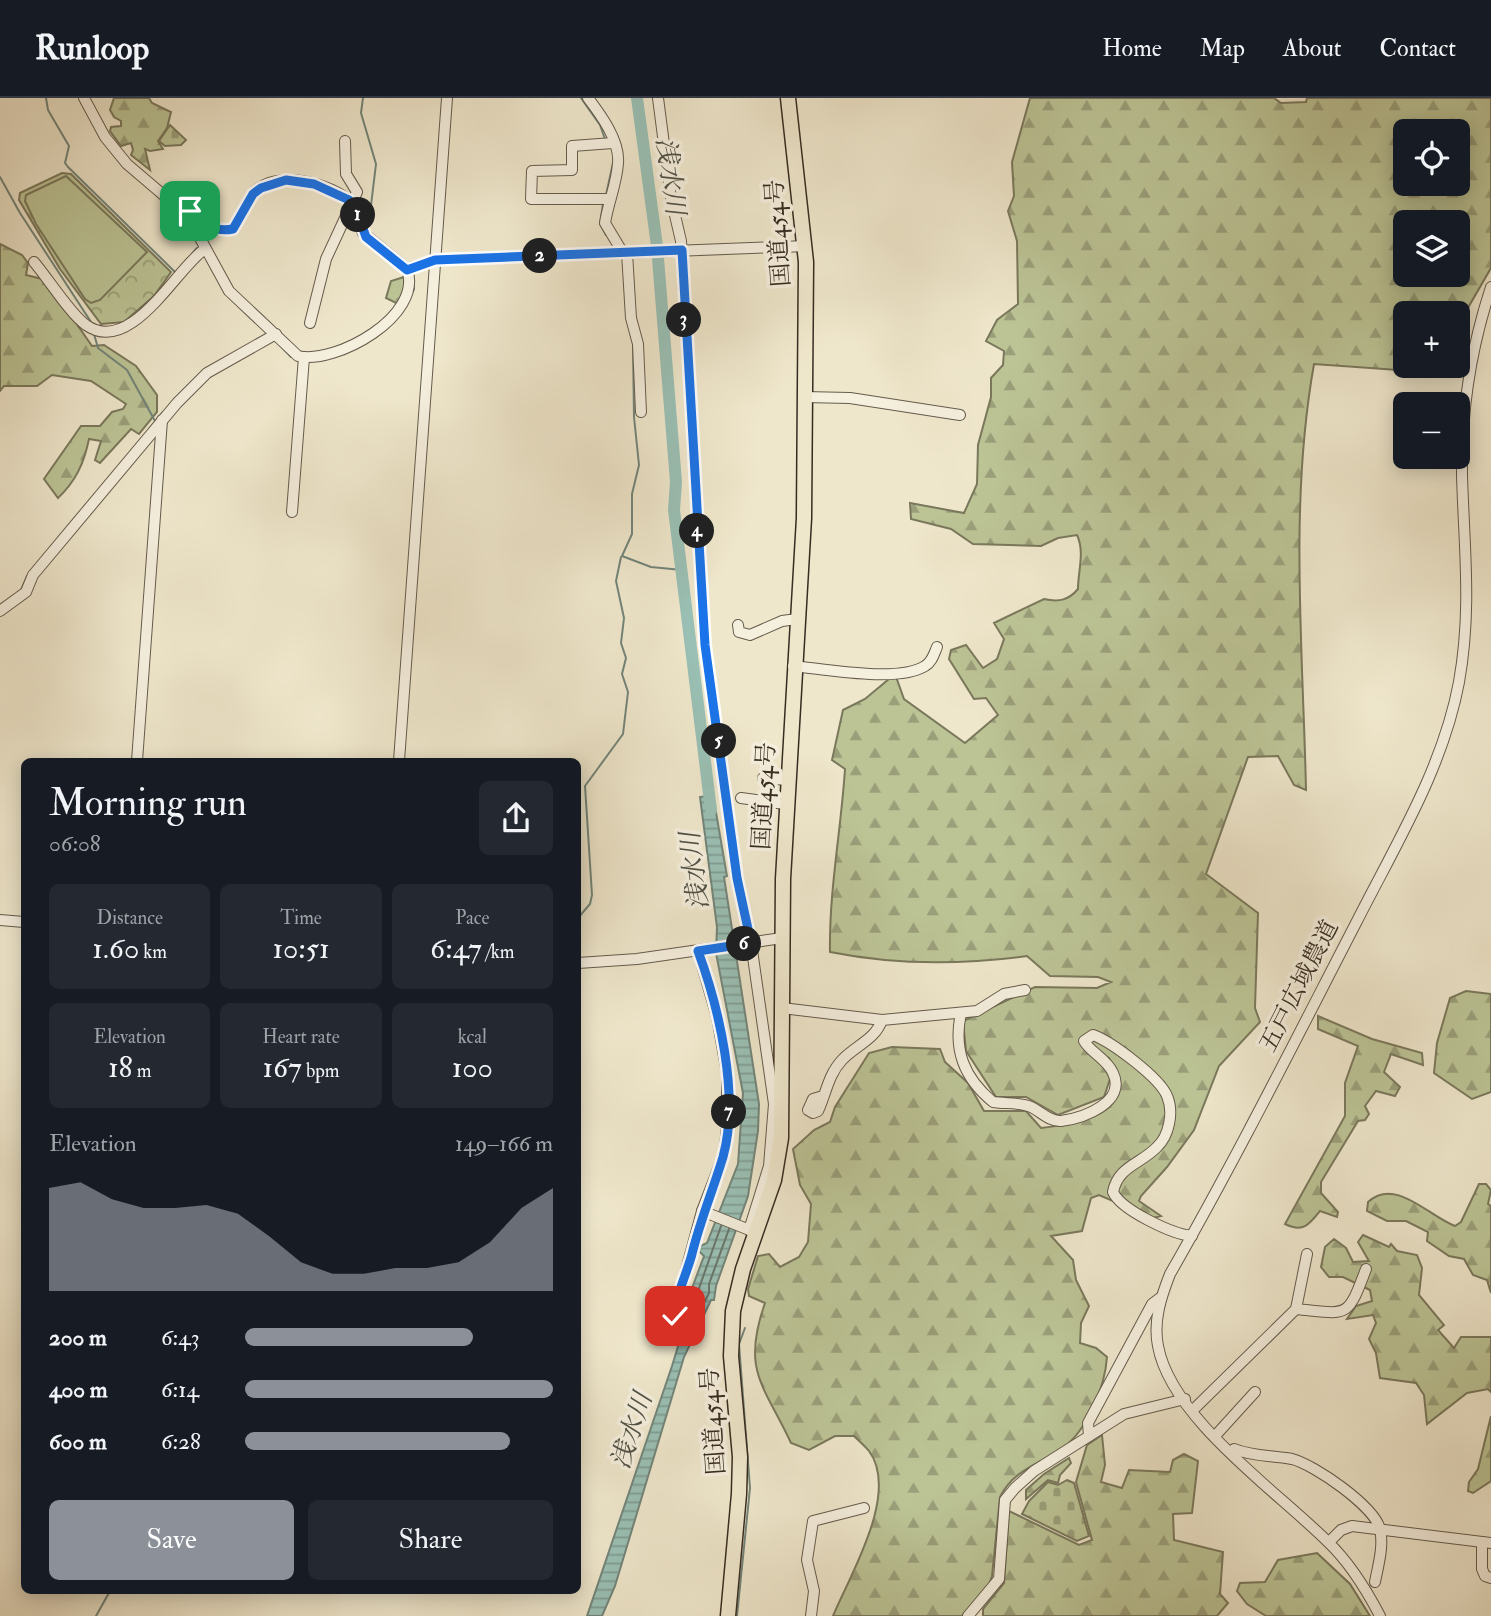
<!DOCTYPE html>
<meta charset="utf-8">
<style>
body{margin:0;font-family:"IM FELL Double Pica","Noto Serif JP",serif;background:#242831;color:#f1f3f6;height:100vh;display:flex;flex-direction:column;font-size:26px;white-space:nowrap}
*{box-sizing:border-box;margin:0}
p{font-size:23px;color:#9ea1a6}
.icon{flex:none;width:38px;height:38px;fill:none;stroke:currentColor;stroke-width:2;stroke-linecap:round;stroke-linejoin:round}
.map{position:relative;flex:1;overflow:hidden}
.panel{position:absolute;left:21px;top:660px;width:560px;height:836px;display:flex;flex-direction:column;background:#171b24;border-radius:10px;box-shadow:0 4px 18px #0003}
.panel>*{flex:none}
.buttons{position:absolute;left:1393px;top:21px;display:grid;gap:14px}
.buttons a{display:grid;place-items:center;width:77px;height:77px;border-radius:10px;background:#171b24;box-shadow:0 4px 18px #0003;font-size:35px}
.pin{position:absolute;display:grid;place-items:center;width:60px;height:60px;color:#fff;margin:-30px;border-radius:14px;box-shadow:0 4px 10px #0006}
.km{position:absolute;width:35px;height:35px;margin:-18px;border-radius:50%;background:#222;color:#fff;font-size:19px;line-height:35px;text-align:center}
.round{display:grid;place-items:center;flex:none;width:74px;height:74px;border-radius:10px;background:#242831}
.overview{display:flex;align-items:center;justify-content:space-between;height:119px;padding:0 28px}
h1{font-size:38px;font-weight:600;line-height:52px}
.figures{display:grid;grid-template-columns:repeat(3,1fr);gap:10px;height:119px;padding:7px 28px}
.figures div{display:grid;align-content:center;border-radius:10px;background:#242831;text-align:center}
.figures b{font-size:30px;font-weight:600}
.figures small{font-size:19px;font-weight:400}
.figures p{font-size:19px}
.chart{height:196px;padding:14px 28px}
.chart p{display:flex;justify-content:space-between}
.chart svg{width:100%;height:126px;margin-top:7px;fill:#8c9099;opacity:.7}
.primary-button{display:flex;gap:14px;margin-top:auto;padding:14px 28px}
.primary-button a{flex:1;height:80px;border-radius:10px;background:#8c9099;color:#fff;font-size:28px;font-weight:600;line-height:80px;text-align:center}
.primary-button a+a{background:#242831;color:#f1f3f6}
ul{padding:0 28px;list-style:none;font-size:23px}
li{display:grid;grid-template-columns:112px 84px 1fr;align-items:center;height:52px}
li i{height:18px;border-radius:9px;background:#8c9099}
header{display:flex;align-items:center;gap:42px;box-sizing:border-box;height:98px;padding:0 35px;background:#171b24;border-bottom:2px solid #363941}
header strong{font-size:33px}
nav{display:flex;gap:38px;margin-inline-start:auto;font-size:24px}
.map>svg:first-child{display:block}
</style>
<header>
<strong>Runloop</strong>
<nav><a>Home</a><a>Map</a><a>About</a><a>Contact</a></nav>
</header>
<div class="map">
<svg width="1491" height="1518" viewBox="0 0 1491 1518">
<defs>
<pattern id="forest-firs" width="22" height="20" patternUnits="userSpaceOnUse" patternTransform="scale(1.75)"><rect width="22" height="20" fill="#bcc496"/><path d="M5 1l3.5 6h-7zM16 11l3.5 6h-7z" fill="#9a9f7a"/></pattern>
<pattern id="cemetery-stones" width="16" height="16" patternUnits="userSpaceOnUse" patternTransform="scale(1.75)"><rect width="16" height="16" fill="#bcc496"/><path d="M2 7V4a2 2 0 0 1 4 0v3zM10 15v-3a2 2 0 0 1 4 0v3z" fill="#9a9f7a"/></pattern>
<pattern id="park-crowns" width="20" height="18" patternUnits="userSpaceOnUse" patternTransform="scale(1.75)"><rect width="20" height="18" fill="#bcc496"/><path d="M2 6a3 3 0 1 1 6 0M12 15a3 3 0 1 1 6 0" fill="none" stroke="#9a9f7a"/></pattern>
<pattern id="water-rules" width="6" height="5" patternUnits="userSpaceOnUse" patternTransform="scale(1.75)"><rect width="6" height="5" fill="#9ac0b5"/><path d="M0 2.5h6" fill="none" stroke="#7e9c93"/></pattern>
</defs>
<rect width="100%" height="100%" fill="#efe7cc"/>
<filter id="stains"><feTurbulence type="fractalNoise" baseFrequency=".00286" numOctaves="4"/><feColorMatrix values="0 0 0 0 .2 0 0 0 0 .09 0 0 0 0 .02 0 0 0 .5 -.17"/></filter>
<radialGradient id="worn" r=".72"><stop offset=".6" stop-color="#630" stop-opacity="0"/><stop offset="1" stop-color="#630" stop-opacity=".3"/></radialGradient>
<g fill="url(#forest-firs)" stroke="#7a785c" stroke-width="2" fill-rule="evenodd">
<path d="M114,0h35l3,5 19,9 -4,16 -9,13 5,8 -13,2 -5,-2 5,21 -19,-15 2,-5 -2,-7 -10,3 -11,-15 1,-4 10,-1v-5l-7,-4 -4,-7z"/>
<path d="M1030,0h244l7,5 25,-1 1,-4h184v170l-33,57v-12h-53v53h8l-15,4 -84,-6c-25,140 -11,285 -8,426l-12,-5 -16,-29 -30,1 -42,117 52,39 -3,95 5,14 -41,44 -25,64 -27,37 -26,29 -2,5 22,15 -8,2 -54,-23 -8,3 -9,33 -31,5 22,24 3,20 13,26 -8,17 -1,20 16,5 11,9c-2,30 -19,72 -44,91 -23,16 -49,21 -63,49l-8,79 -3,9 -27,31h-129c17,-41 67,-123 36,-165 -4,-5 -10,-10 -15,-15h-19l-26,14 -18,-7c-27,-58 -50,-72 -26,-140l-16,-7 -1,-7 10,-33 11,-2 11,13 19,-10 9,-15 3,-38 -11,-19 -7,-36 21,-19 16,-8 5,-15 34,-54 23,-6 48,2 5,13 23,21 16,28h42l15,17c44,-5 98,-15 68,-70l-10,-4 11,25 -6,18 -46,18 -32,-18h-30l-30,-46 -3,-30 72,-34 62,1 14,-6 -13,-5 -48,-1 -23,-20c-66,9 -132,9 -197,-4 -1,-62 11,-121 15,-183l-13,-9 11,-50 22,-11 30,-25 9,25 61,44 33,-28 -12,-17 -12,1 -25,-40 2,-9 15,-5 17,23 14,-9 7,-20 -10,-16 50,-24c14,3 24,2 34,-10 0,-18 7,-37 -1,-54l-19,3 -17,8 -68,-2 -22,-15 -40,-10 -1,-16 54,10 13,-29 1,-39 13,-48v-19l12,-13 1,-14 -18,-10 11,-21 21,-16 -1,-63 -9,-30 6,-15 -2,-34zM1405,33h53v53h-53zM1405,124h53v53h-53z"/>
<path d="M0,146l22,11 6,8 -2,12 20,5 46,66 12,-1 32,21 21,29v17l-18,22 -8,-5 -31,34 -5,-3 6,-19 -12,-2c-5,24 -13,42 -31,59l-14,-19 37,-53h19l12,-14 11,-3 3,-5 -35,-23 -39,-6 -15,11h-33l-4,5z"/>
<path d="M1466,893l25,3v98l-19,7 -38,-26 3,-30 13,-45z"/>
<path d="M1318,918l54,23 50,14 1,12 -32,-11 -7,18 16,15 -5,9 -19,-5 -11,15 4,8 -4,6 -7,1 -37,61v11l17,19 -1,5 -17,-6c-11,14 -17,22 -35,13l60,-108v-33l13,-37 -40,-17z"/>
<path d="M1479,1086h7l5,6 -3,14 3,2v87l-4,-13 -14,-5 -9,-16 -15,-3 -22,-15 1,-9 -22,-11h-19l-20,-10 1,-9c28,-25 60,14 87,24l6,-4z"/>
<path d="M1363,1137l26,12 2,-3 6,7 20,4 5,13 -3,27 25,30 -6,5 16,18 7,-11h30v55l-3,-3 -21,4 -40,31 -3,-29 -8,-12 -36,-5 -4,-25 -7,-14 7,-16 -3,-8 -26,4 9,-13 16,-5 -2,-11 -27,-13h-14l-8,-10 4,-20 9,-8 12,9 7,14 16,-1 -11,-19z"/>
<path d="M1491,1318v65l-18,12 -5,-2 1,-9 9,-13z"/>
<path d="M1102,1337l3,30 -4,17 21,6 7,-18 41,2 3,-12 11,-6 14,7 -6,52 -19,1 1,26 49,12 -3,42 8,9 -11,13h-234v-7l21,-26 5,-72 70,34 13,-5 -16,-58 11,-37z"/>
<path d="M1069,1360l2,5 -11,12 -2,8 -10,-3 -22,19v-9l18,-16z"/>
<path d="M1317,1455l33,31 20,32h-104l-19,-12 -10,-13 3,-8 25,-1 13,-22z"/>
</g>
<g fill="url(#cemetery-stones)" stroke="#7a785c" stroke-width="2">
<path d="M170,27l16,15 -5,5 -16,1 -6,-5z"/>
<path d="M404,179l1,14 -7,13 -12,-6 5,-17z"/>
<path d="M1067,1382l7,3 15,53 -12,5 -55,-27 7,-13 19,-19 10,3z"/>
</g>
<path fill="url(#park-crowns)" stroke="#7a785c" stroke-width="2" d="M62,75l9,1 100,98 -17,24 -30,26 -23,2 -41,-55 -41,-69 1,-7z"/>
<path fill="#bcc496" stroke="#7a785c" stroke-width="2" d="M66,78l81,76 -47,48 -9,3 -6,-4 -49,-75 -11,-23 1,-6z"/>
<path fill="url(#water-rules)" stroke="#72857a" stroke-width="2" d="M713,697l14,81 -3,1 35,227 -1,27 -10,65 -32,90 -2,14h-3l-27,57 -69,229 -13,30h-15l85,-250 11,-36 2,-23 19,-51 -8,-8 11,-5 31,-79 5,-71 -27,-140 1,-26 -17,-130z"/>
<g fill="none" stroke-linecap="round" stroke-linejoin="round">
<path stroke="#68766b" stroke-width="2" d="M721,1128l-29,82 2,9 4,-2 11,-22v-9l20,-55"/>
<g stroke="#72857a" stroke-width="2">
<path d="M46,0l2,12 21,36 -4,17 3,4 107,105"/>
<path d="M363,0l-2,15 15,51 -8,66"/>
<path d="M581,0l19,27 5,14"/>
<path d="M0,79l20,36 71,109"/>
<path d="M606,97l7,-32"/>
<path d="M603,106l-3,20 6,11"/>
<path d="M192,156l5,-6"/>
<path d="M625,200l4,29"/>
<path d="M408,204l6,-13 -1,-18"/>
<path d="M94,236l4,14 29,22 28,51"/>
<path d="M276,243l15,16"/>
<path d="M633,248l1,71 5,48 -7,29v40l-10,22 29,11 31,3"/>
<path d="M306,264l19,-3"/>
<path d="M149,331l14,-17"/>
<path d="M21,492l6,-14"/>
<path d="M578,820l12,-14 2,-9 -7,-109 38,-52 5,-42 -6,-18 4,-16 -5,-15 3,-25 -8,-37 5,-24"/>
<path d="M96,1518l14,-25"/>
<path d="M737,1518l13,-128 -11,-144 6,-16"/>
</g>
<path stroke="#9ac0b5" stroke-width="12" d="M637,0l20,148 19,236 -2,28 37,300"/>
<g stroke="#655b4c" stroke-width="12">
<g id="minor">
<path d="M84,0l21,39 22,27 61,52 41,75 69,65c37,9 126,-40 109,-87l-44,-36 -10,-29c-21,-21 -79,-37 -101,-9 -7,10 -11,23 -19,33 -21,6 -27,-6 -43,-17h-7"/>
<path d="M588,0c13,17 32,43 30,65 -1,20 -10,40 -13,60l18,30"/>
<path d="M658,0l13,100 10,43 24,404 32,233 14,65 23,161 -5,62 -20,64"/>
<path d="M610,101h-79l1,-28 40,-1v-24l41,-3"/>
<path d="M627,155l4,65 7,26 3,68"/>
<path d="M34,164c13,15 37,53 52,63 45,32 91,-58 119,-76"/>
<path d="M407,171l28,-9 371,-14"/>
<path d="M310,225l16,-64 31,-67 -11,-18 -1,-33"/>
<path d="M804,299l46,1 110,17"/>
<path d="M292,414l12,-155"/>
<path d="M0,513l26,-19 7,-17 144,-172 30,-30 69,-39"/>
<path d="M738,527l1,7 11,3 32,-14 15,-2"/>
<path d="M793,568c32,3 105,17 132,0 7,-4 9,-12 12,-19"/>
<path d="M137,663l25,-341"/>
<path d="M399,663l48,-663"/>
<path d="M763,680l24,2"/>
<path d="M741,700l44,6"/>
<path d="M0,822l24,2"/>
<path d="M578,865l59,-4 145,-21"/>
<path d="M782,910l100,12 95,-9 27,-17 21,-4"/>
<path d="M961,915c-8,37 3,65 32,89 12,2 28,0 38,5 10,5 19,15 30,14 23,-3 66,-19 52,-48 -6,-14 -22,-20 -29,-32l9,-6c19,7 67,43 74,61 7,16 2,40 -10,51 -16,17 -39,19 -44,45 8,18 59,42 79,44"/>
<path d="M823,998l-10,3 -5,11 5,3 5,-2c8,-17 10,-36 24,-51 14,-15 33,-20 40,-40"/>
<path d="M702,1113l50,20"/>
<path d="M1296,1211c52,5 51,11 70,-40"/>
<path d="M668,1239l34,-126 22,-57 3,-26v-55l-10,-56 -19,-66"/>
<path d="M1193,1312l103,-101 11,-55"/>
<path d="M1089,1338l-1,-13 64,-119 8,-6"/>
<path d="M1215,1338l40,-44"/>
<path d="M1234,1351c20,8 38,6 58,10 23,6 82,47 88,70 4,17 -2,37 -5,53"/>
<path d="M1329,1444l12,-12 11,-4 139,17"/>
<path d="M1482,1444v27l3,7 6,2"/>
<path d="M811,1518l3,-25 -7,-31 6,-39 51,-13"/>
<path d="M968,1518l31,-37 6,-79 10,-12 19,-17 90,-57 61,-15"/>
<path d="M1380,1518c-14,-27 -30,-53 -52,-74 -50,-50 -157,-124 -170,-196 -5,-25 3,-49 12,-72 66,-115 126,-235 187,-353 39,-77 86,-153 102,-239 13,-73 5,-134 3,-207 -1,-64 9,-127 29,-188"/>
</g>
</g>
<g stroke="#372c21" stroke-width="17">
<path id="highway" d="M728,1518l11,-122 1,-37 -9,-101 2,-45 10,-42 31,-89 7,-42 2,-259 21,-361 2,-256 -18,-164"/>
</g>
<use href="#minor" stroke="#f5efde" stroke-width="10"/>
<use href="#highway" stroke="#efe7cc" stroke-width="14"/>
</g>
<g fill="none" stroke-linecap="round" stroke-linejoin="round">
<g stroke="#fff" stroke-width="14">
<path id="route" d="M190,113c16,11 21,22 43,18l20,-35 8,-6 25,-8 28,4 35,16 7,9 10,28 41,33 28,-10 247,-10 23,395 32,233 14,65 -53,8c21,57 42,145 25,206 -10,33 -23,64 -31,97 -6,22 -16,40 -17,62"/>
</g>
<use href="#route" stroke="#1a73e8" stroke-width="9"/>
</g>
<g text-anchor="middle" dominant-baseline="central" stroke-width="7" stroke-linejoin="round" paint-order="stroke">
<g font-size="24" fill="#372c21" stroke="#f5efde">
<text transform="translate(778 135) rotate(-94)">国道454号</text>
<text transform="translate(764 698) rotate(-87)">国道454号</text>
<text transform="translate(1299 888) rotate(-63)">五戸広域農道</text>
<text transform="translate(713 1323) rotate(-94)">国道454号</text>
</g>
<g font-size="26" font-style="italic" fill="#505146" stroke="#f5efde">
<text transform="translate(670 78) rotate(82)">浅水川</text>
<text transform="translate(695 773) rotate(-97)">浅水川</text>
<text transform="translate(632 1333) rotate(-72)">浅水川</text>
</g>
</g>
<rect width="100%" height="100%" filter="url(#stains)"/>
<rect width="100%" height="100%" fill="url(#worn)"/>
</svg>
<div class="buttons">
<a><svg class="icon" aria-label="locate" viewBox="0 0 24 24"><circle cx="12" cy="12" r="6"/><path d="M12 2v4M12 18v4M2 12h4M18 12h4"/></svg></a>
<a><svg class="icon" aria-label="layers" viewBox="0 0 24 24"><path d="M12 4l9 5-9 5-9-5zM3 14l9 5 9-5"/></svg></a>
<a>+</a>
<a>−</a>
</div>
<div class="pin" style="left:190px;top:113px;background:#1e9e55"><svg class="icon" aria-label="arrive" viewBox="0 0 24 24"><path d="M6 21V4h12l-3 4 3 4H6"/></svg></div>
<div class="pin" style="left:675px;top:1218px;background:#d93025"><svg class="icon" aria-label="check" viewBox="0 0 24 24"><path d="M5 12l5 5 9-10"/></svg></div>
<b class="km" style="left:358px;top:117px">1</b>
<b class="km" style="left:540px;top:158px">2</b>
<b class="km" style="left:684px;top:222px">3</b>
<b class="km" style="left:697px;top:433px">4</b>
<b class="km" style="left:719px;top:643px">5</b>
<b class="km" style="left:744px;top:846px">6</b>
<b class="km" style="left:729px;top:1014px">7</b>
<section class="panel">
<div class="overview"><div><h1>Morning run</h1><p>06:08</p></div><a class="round"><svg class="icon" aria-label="share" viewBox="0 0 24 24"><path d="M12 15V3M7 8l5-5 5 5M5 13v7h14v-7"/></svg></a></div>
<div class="figures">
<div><p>Distance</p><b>1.60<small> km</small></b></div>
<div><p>Time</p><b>10:51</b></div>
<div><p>Pace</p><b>6:47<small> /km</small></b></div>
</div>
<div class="figures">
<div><p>Elevation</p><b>18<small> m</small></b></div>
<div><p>Heart rate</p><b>167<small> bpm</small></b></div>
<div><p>kcal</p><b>100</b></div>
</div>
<div class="chart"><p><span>Elevation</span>149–166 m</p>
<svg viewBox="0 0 160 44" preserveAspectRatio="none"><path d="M0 44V8L10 6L20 12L30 15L40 15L50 14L60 17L70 25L80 34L90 38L100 38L110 36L120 36L130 34L140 27L150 15L160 8V44z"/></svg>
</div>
<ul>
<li><b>200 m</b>6:43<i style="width:74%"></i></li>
<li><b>400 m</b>6:14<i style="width:100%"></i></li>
<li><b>600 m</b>6:28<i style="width:86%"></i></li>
</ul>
<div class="primary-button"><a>Save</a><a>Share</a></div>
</section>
</div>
